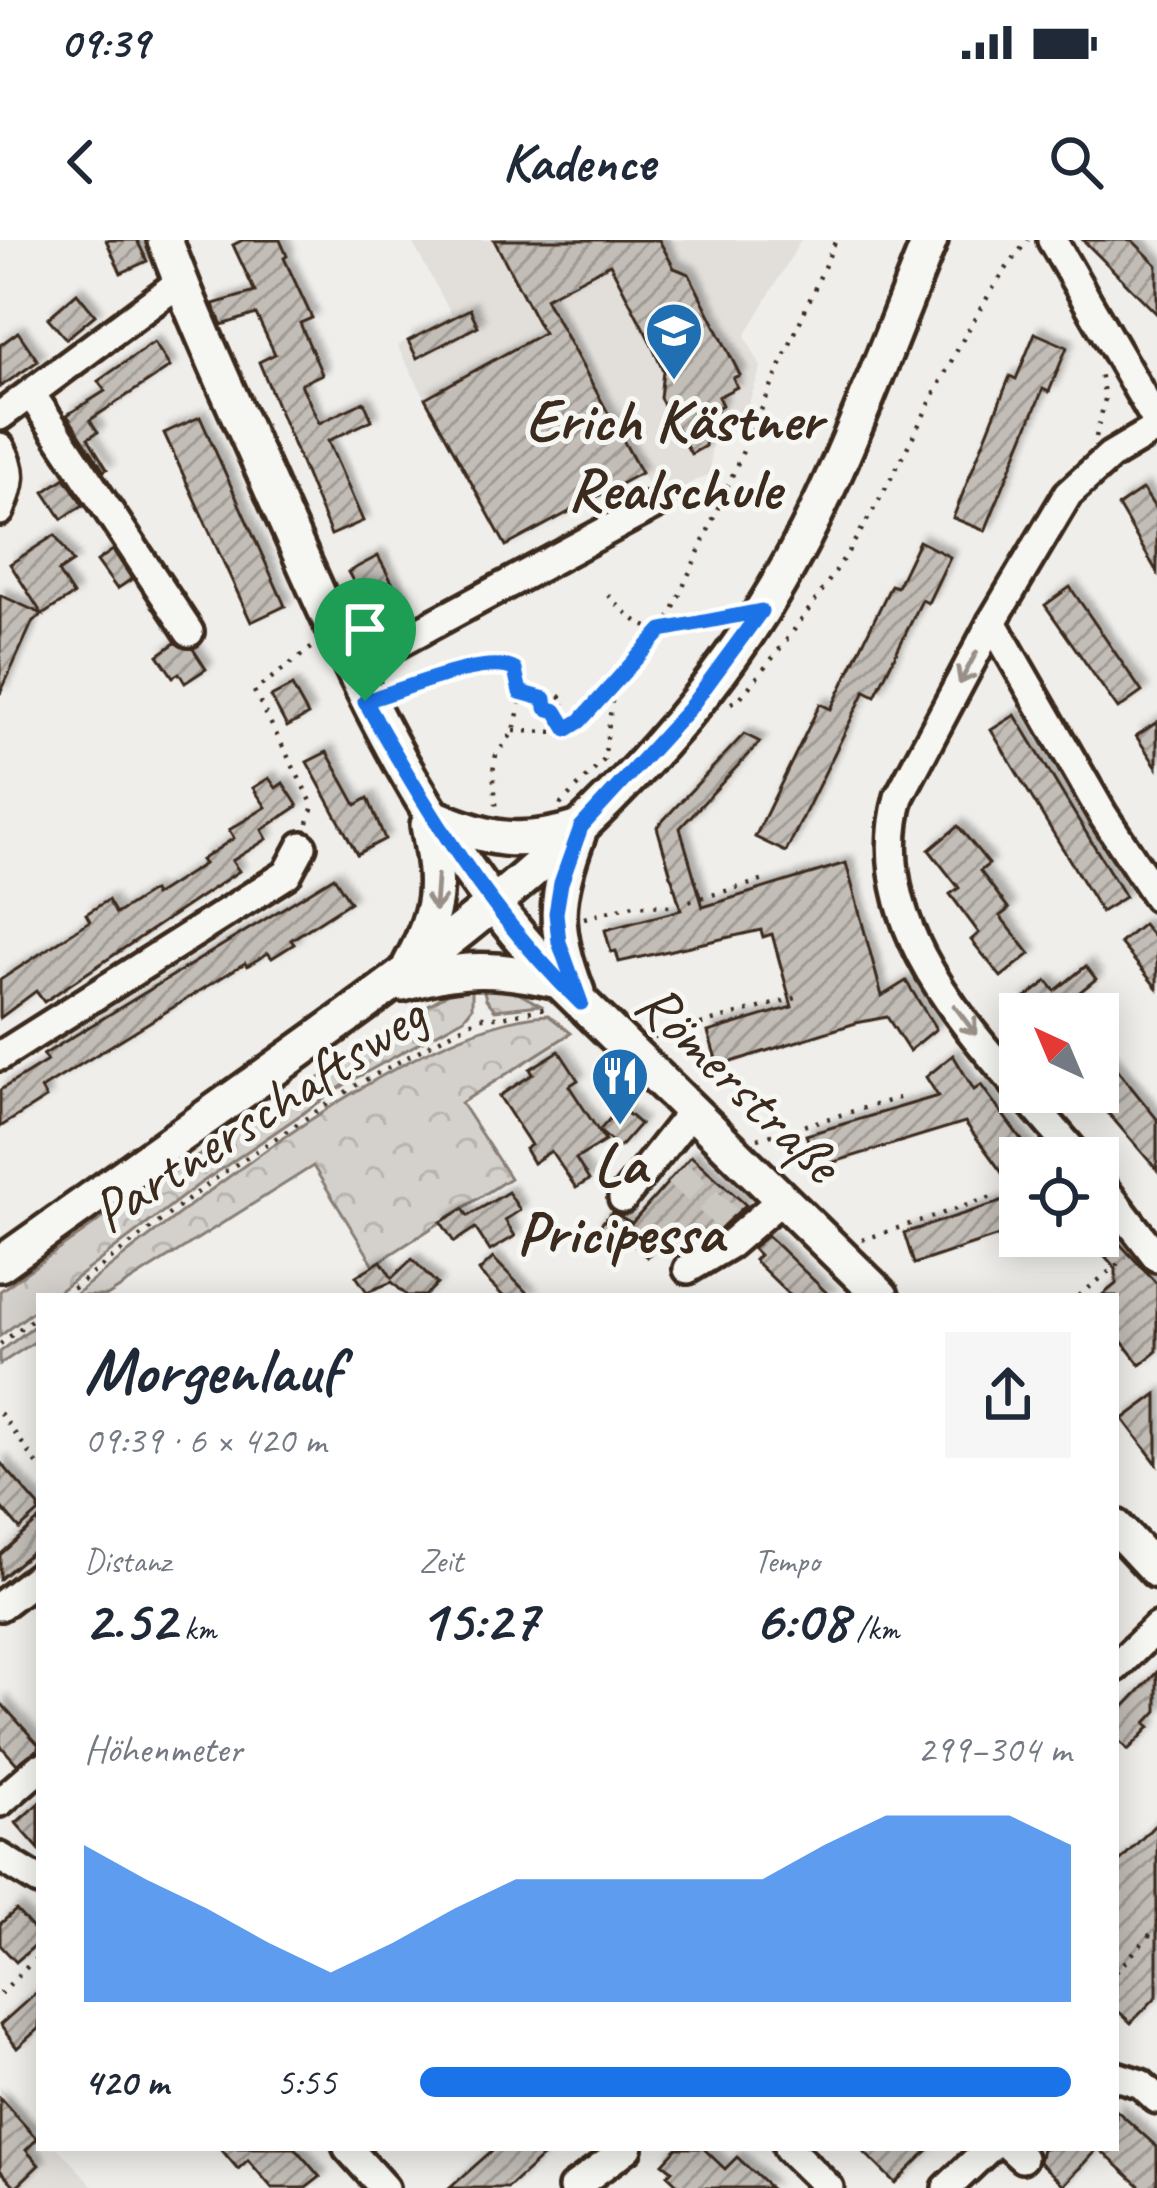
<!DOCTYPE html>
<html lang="de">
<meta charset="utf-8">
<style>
body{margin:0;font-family:Caveat,sans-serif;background:#f6f6f7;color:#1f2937;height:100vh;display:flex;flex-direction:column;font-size:45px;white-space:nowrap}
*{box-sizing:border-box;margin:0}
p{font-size:39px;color:#747a83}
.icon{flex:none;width:66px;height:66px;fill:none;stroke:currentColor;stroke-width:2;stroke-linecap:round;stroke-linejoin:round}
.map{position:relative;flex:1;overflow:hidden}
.side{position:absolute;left:36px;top:1053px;width:1083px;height:858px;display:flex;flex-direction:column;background:#fff;border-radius:0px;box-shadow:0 6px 30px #0003}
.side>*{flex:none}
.needle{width:78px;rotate:316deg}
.tools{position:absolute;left:999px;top:753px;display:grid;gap:24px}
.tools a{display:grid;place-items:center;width:120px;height:120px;border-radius:0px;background:#fff;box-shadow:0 6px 30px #0003;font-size:60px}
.pin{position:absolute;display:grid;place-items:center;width:102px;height:102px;color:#fff;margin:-123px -51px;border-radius:50% 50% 50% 0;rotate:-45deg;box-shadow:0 0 12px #0007}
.pin .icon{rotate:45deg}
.round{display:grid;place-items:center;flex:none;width:126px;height:126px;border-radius:0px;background:#f6f6f7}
.summary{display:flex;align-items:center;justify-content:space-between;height:204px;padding:0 48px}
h1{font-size:66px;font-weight:700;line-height:90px}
.metrics{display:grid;grid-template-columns:repeat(3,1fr);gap:18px;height:204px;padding:12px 48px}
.metrics div{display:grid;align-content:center}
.metrics b{font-size:60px;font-weight:700}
.metrics small{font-size:33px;font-weight:400}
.metrics p{font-size:33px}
.chart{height:336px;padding:24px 48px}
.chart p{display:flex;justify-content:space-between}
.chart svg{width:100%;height:216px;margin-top:12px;fill:#1a73e8;opacity:.7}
ul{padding:0 48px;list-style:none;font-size:39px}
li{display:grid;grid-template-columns:192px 144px 1fr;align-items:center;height:90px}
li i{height:30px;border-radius:15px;background:#1a73e8}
.status{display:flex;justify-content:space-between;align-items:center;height:84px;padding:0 60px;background:#fff;direction:ltr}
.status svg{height:33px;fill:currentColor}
header{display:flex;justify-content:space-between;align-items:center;height:156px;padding:0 48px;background:#fff;font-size:54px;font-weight:700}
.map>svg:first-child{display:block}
</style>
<div class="status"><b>09:39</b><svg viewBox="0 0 49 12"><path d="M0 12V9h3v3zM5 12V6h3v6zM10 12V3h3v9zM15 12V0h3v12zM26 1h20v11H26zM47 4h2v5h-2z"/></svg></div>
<header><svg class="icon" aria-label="back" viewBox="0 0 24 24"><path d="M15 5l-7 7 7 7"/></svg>Kadence<svg class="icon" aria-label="search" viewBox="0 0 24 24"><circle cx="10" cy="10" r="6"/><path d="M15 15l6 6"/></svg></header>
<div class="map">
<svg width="1157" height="1948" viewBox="0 0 1157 1948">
<defs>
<pattern id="park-crowns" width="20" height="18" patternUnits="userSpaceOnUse" patternTransform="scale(3)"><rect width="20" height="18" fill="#d4d1cc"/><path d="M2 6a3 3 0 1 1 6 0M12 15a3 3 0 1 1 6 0" fill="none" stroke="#b7b4af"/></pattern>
<pattern id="building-hatch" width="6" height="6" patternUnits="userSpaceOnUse" patternTransform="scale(3)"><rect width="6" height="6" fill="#c2bdb7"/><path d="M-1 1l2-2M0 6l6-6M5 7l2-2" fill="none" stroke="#9f9a94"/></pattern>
<filter id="shadow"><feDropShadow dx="6" dy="-6" stdDeviation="3" flood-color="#0004"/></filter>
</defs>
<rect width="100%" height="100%" fill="#efeeea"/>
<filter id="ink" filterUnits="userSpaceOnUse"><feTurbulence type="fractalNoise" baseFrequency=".00833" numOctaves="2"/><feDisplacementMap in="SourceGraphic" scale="24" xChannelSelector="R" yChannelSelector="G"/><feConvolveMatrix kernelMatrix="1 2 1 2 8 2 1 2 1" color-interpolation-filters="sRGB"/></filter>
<g filter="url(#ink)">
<g fill="#e2dfdb">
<path d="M411,0h390l-56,96 16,31 -18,54 -31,16 -2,37 -23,11 10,18 -30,17 -108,-196 -134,74 -28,-52 55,-31z"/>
<path d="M0,1846l39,42v20h19l37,40h-95z"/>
</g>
<g fill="url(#park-crowns)" stroke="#887e75" stroke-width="3">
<path d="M472,747v21l-8,10 -117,65 -149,102 -145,111h-14v11l-39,29v-45l124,-88 182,-115 80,-58 63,-37z"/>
<path d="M483,747l31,4 26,14 -45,5 -9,-11z"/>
<path d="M548,775l23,18 -110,70 49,75 -136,87 -61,-99 -206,130h-34c109,-84 339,-274 475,-281z"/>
<path d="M39,1082v17l-39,25v-12z"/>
</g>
<g fill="url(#building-hatch)" stroke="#3b2a1e" stroke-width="3" filter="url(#shadow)">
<path d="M106,0h31l10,21 -26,12z"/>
<path d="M243,0h37l7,16 -3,2 28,60 -12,5 22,51 -21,10 18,39 45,-21 8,18 -44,21 35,80 -32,14 -72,-173 16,-8 -19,-40 -34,11 -8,-18 -1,-3 42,-12 -22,-47z"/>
<path d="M494,0h165l15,28 15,6 51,101 -7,3 4,9 -19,10 4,8 -6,4v13l-10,13 -1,11 -14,8 -31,-56 3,-27 -14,-32 -39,-75 -65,34 96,175 -135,73 -81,-148 118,-65z"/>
<path d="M1083,0h49l25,25v49z"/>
<path d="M77,53l18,22 -29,24 -18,-21z"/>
<path d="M470,69l8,17 -61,32 -9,-17z"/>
<path d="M18,92l20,29 -38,26v-42z"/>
<path d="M1035,93l32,14 -18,45 -6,-3 -58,142 -32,-13 57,-142 6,3z"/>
<path d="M154,102l16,25 -80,53 8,12 -10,6 19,31 -3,2 -37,-56 38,-24 -7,-10z"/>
<path d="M200,177l85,189 -34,16 -87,-189z"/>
<path d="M65,238l18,27 -21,14 -18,-27z"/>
<path d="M1143,249l14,22v61l-39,-66z"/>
<path d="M55,295l18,27 -15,10 15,23 -40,26 -33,73v-99l42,19 -32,-50z"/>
<path d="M919,301l31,16 -22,46 -6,-3 -47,96 -10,-5 -79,161 -31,-15 65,-133 11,5 60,-124 6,2z"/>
<path d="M113,310l19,29 -15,10 -20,-28z"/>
<path d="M378,316l25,47 -29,16 -26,-47z"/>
<path d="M1070,347l72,105 -24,17 -73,-104z"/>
<path d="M175,403l18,6 13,20 -21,14 -6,-10 -6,4 -15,-22z"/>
<path d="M292,446l16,29 -21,12 -16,-30z"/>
<path d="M1015,475l110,182 -24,15 -110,-182z"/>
<path d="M1157,482v45l-21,-31z"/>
<path d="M744,494l16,8 -80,86 23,79 143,-44 36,133 24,-15 30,48 -27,22 -22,-34 -31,6 -138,43 -10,-34 84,-25 -20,-73 -9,3 -2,-7 -142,32 -3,-11 -5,1 -6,-22 76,-20 -24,-83z"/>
<path d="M327,512l29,53 12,-7 17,41 -28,15 -50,-92z"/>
<path d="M269,538l7,10 7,-5 15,23 -36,24 5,9 -35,22 7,10 -195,131 -8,-11 -36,27v-38l90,-59 -4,-7 22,-14 8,14 36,-23 2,5 50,-32 -3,-4 33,-22 -5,-8 37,-23 -13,-19z"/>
<path d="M958,586l31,38 -9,7 29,38 -9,7 30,38 -29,23 -30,-37 8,-7 -29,-39 9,-6 -30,-38z"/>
<path d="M334,637l16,25 -59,38 3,4 -22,14 -4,-5 -21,13 -2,-3 -204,126 5,9 -46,29v-37l47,-29 -4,-6z"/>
<path d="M1143,684l14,17v47l-37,-45z"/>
<path d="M1086,726l10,13 -31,25 8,10h-45l-9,-11 28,-22 8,10z"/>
<path d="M1098,806l59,73v51l-67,-78h8z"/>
<path d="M559,811l19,29 -9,6 36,55 -29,18 13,21 -13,8 -25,-37 -18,12 -8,-14 6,-4 -32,-49 34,-22 -3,-5z"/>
<path d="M953,815l21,35 7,-5 54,73h-15v71l-106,35 -10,-31 115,-37 -54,-74 -147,45 -12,-32 132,-39 -12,-19z"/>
<path d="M620,867l20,17 -21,24 -20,-17z"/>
<path d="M691,916l55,49 -27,24 -10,6 -4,-3 -20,18 -19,-16 -19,23 -20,-18 -10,10 -21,-19 16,-18 20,11z"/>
<path d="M508,952l12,18 -15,10 10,16 -25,15 -15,-23 -21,14 -13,-20 22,-13 5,7z"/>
<path d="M1098,980l59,64v67l-17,14 -24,-31v-38h-15l15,-12v-15l-28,-33h10z"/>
<path d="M767,996l6,5 57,55h-39l-37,-36 5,-5 -7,-7z"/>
<path d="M493,1018l37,38h-27l-22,-22 -2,-3z"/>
<path d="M412,1019l25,25 -12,12h-18l-15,-14 -25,10 -11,-16 25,-15 11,17z"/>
<path d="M1157,1154v70l-34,-45z"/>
<path d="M0,1222l39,44v6l-19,17 -20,-23z"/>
<path d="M39,1280v26l-39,33v-24z"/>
<path d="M1157,1432v39l-11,12 4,4 -22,23 -12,-12v-23z"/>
<path d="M0,1462l39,43 -2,5 -20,14 -17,-19z"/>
<path d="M39,1563v46l-23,-26z"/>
<path d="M1157,1583v173l-26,27 -15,-14v-144z"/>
<path d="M16,1670l23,25v7l-23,20 -16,-17v-21z"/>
<path d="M39,1750v38l-22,20 -17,-23z"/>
<path d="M0,1858l37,41 -11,11 13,15 -23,22 -16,-17z"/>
<path d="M1116,1870l41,37v41h-15l-44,-40 -34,37 -25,-23 3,-14h74z"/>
<path d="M220,1908h75l25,29 -14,11h-34l-24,-28 -10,9z"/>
<path d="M495,1908h57l-44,40h-58z"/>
<path d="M677,1908h26l22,21 12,-12 33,31h-89l-14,-13 5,-5 -9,-7z"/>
<path d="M860,1908h70l-35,35z"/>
</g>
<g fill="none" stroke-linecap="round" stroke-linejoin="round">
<path stroke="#cbc7c1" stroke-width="27" stroke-dasharray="27 14" stroke-linecap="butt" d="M677,933l54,49"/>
<g stroke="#3b2a1e" stroke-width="36">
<g id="minor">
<path d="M1052,0l105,182"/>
<path d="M31,154l158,238"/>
<path d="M0,176l180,-134"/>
<path d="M0,207c15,25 10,37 0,64"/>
<path d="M992,382l111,193 54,82"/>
<path d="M350,429l308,-166"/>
<path d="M0,816l287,-182 15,-28"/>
<path d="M1020,850c-71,-82 -152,-179 -121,-293l93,-175 76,-128 42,-38 47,-28"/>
<path d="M1022,852l57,66"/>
<path d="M1098,941l59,76"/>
<path d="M623,958l69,-87"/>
<path d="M688,1029l42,-25 52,-45"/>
<path d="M0,1366l39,-30"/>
<path d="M1116,1427l41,-40"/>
<path d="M0,1562l39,-34"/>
<path d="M0,1617l39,24"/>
<path d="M1116,1836l25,8 16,15"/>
<path d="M348,1908l36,40"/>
<path d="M788,1908l41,40"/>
<path d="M1011,1908l11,10"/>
<path d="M573,1948l55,-40"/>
<path d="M947,1948l42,-40"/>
</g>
</g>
<g stroke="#3b2a1e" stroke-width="42">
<g id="major">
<path d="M165,0c33,89 74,175 112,262 78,176 147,337 283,480l321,314"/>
<path d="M430,575c57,25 89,32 149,13"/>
<path d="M410,725c30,-56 30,-78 18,-140"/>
<path d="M403,744c59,-18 95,-17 155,-3"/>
<path d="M577,752c-25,-63 -23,-94 1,-157"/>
<path d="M0,1024c91,-65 182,-130 274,-195 183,-130 365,-265 487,-457 73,-114 118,-248 169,-372"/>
<path d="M1116,1287l41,44"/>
</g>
</g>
<g stroke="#3b2a1e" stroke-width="4.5" stroke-dasharray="3 9" stroke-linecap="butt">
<path d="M1096,197l9,-38 -5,-27"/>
<path d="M608,355c47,49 50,35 113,25"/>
<path d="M396,452l97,-28 22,6 6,30 -7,31 -18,24 -3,16 4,42"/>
<path d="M520,452l23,7"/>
<circle cx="554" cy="463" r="9"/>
<path d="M731,463l8,-4c62,-73 116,-151 160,-236 40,-75 75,-157 129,-223"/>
<path d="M514,491l43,1 23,-11 89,-102 167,-379"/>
<path d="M560,565l44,-45 11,-81"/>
<path d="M308,583l5,-18 -59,-114 60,-45"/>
<path d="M584,678l50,-13 38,1 93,-26"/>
<path d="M654,797l149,-41"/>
<path d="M758,899l144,-42"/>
<path d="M862,1000l136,-45"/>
<path d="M63,1056l160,-123 135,-89 123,-67h21l44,-9"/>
<path d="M1079,1056l47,-38"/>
<path d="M0,1104l39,-30"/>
<path d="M0,1173l39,53"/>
<path d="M1116,1732l41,-45"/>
<path d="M0,1754l39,-39"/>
</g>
<use href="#minor" stroke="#f6f6f2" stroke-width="27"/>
<use href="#major" stroke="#f6f6f2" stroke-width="33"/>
</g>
<defs><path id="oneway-shaft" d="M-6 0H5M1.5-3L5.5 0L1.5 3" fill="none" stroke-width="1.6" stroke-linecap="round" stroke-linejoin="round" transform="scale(3)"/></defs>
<g stroke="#989088">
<use href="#oneway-shaft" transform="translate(968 428) rotate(118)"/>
<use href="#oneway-shaft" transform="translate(436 653) rotate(94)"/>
<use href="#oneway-shaft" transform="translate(965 780) rotate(53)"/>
</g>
</g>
<g fill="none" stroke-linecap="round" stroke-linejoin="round" filter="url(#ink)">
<g stroke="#fff" stroke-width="24">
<path id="route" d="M761,371l-72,98 -108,118 -20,56 -5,30 3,29 22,61c-91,-88 -154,-192 -216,-302 33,-9 122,-48 150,-31l5,22 25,7 1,9 10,3 11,18 13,-8 82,-91z"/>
</g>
<use href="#route" stroke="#1a73e8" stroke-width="15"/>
</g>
<defs>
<g id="school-pin" transform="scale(3)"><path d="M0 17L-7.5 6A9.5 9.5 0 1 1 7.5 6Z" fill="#1f6fb2" stroke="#f6f6f2"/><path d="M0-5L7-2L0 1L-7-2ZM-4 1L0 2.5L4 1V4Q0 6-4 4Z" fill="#fff"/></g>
<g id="restaurant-pin" transform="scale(3)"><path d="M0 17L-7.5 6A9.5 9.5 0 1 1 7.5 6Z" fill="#1f6fb2" stroke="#f6f6f2"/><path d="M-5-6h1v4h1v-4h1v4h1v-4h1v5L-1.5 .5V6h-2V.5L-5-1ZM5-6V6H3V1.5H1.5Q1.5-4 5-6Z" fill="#fff"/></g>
</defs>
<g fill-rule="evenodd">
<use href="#school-pin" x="674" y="91"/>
<use href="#restaurant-pin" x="620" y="836"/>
</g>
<g text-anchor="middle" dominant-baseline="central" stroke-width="10" stroke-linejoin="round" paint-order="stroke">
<g font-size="60" font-weight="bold" fill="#3b2a1e" stroke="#f6f6f2">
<text x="674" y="180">Erich Kästner<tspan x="674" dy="69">Realschule</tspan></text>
<text x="620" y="924">La<tspan x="620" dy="69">Pricipessa</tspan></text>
</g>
<g font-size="60" fill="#3b2a1e" stroke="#f6f6f2">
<text transform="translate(739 842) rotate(44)">Römerstraße</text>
<text transform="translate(258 873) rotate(-33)">Partnerschaftsweg</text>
</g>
</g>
</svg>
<div class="tools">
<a><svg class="needle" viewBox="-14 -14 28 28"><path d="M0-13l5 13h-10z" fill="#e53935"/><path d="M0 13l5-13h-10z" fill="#747a83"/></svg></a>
<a><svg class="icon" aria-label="locate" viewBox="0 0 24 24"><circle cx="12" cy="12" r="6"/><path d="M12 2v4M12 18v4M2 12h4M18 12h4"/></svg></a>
</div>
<div class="pin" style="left:365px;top:461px;background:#1e9e55"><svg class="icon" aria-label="arrive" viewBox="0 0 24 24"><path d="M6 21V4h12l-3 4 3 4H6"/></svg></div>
<section class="side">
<div class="summary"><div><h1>Morgenlauf</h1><p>09:39 · 6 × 420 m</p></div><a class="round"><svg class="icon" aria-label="share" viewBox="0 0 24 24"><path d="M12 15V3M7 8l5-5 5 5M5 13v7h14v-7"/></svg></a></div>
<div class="metrics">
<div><p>Distanz</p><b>2.52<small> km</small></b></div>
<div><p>Zeit</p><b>15:27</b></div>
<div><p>Tempo</p><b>6:08<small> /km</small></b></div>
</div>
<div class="chart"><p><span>Höhenmeter</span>299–304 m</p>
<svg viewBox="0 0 160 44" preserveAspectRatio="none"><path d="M0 44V12L10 19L20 25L30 32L40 38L50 32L60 25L70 19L80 19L90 19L100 19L110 19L120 12L130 6L140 6L150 6L160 12V44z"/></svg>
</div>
<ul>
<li><b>420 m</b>5:55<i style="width:100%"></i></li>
</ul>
</section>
</div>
